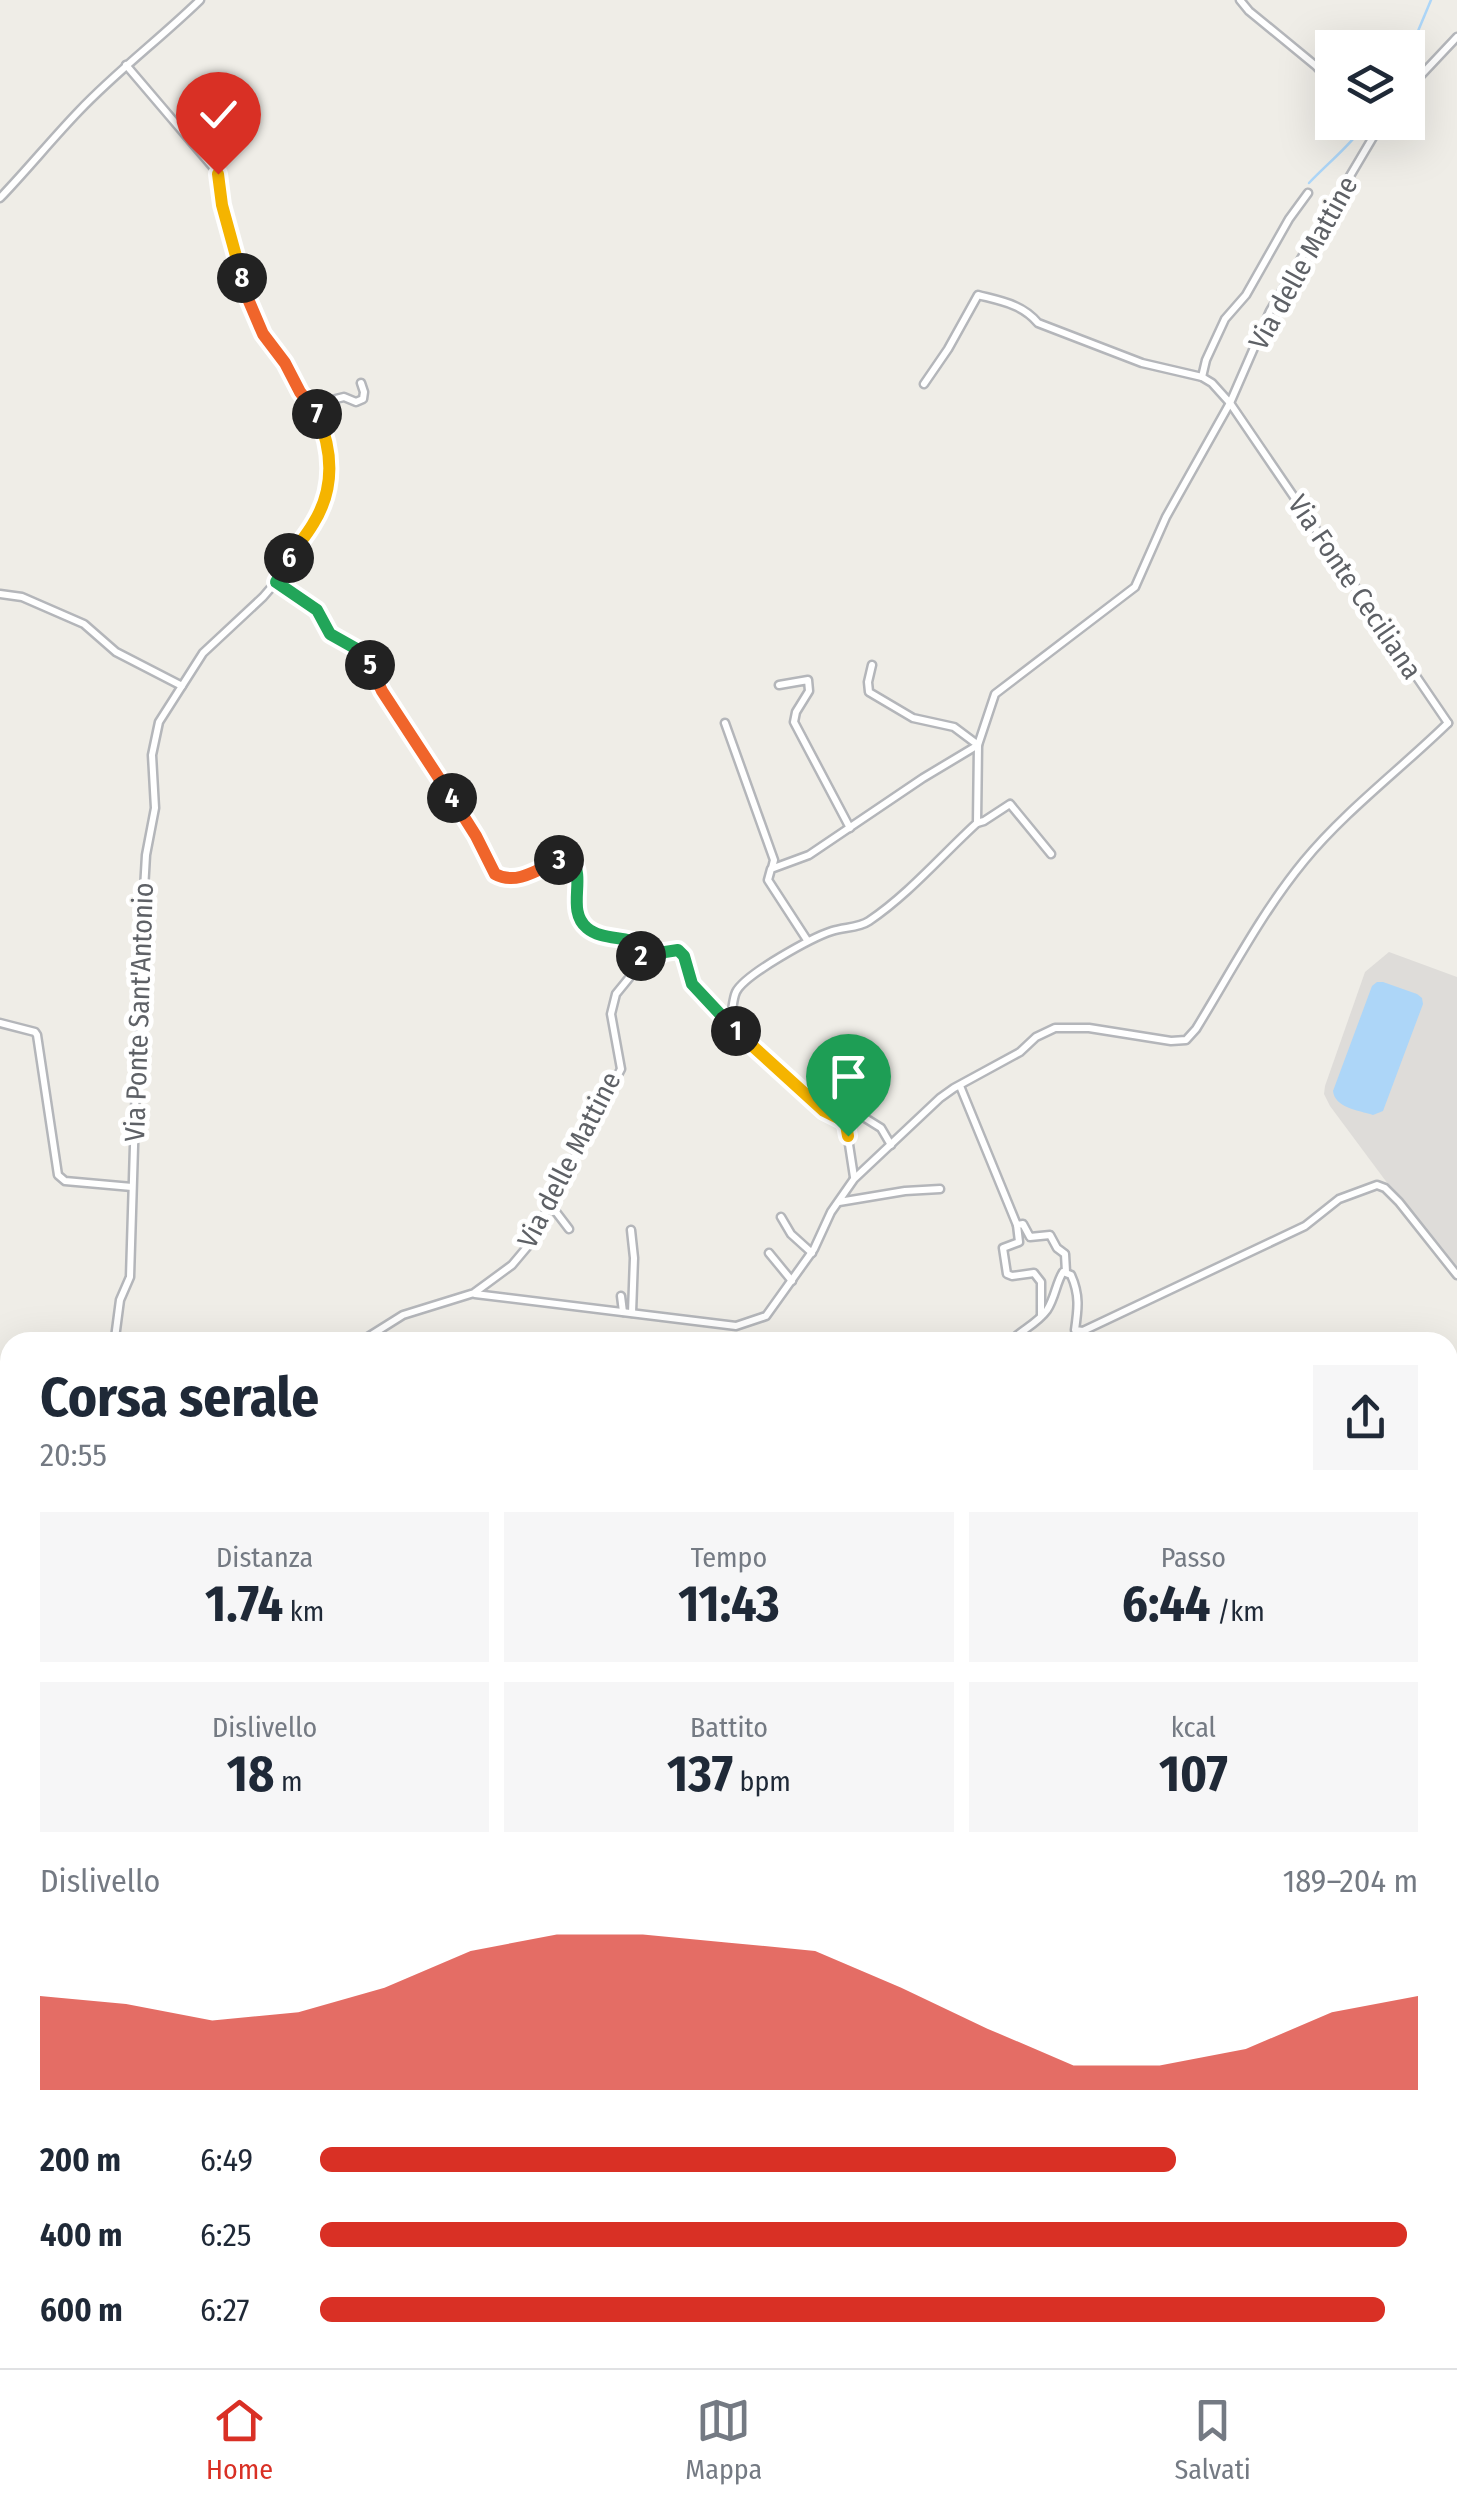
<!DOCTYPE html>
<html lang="it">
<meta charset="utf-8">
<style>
body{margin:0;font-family:"Fira Sans Condensed",sans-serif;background:#f6f6f7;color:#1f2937;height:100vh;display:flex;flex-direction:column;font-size:38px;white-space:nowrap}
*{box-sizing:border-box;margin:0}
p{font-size:32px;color:#747a83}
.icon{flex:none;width:55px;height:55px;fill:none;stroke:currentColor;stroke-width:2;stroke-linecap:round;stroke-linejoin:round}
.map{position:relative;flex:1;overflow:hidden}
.sheet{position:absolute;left:0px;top:1332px;width:1458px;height:1038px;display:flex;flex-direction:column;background:#fff;border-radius:30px 30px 0 0;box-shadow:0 10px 40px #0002}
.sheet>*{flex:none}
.tools{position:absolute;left:1315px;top:30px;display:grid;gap:20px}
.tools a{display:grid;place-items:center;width:110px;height:110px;border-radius:0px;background:#fff;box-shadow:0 10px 40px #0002;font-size:50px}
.pin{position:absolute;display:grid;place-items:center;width:85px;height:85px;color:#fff;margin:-102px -42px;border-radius:50% 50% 50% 0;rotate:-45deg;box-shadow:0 0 10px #0007}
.pin .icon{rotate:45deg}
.km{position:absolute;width:50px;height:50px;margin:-25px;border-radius:50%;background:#222;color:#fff;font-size:28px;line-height:50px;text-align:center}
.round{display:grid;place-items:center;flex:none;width:105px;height:105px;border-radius:0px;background:#f6f6f7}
.summary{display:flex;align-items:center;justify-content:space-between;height:170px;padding:0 40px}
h1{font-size:55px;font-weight:700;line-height:75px}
.stats{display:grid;grid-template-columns:repeat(3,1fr);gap:15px;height:170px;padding:10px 40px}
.stats div{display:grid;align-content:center;border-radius:0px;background:#f6f6f7;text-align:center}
.stats b{font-size:50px;font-weight:700}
.stats small{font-size:28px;font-weight:400}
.stats p{font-size:28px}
.chart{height:280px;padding:20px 40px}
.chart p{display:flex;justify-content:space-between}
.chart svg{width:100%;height:180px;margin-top:10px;fill:#d93025;opacity:.7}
ul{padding:0 40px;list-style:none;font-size:32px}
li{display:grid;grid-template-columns:160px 120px 1fr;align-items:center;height:75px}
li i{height:25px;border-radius:12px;background:#d93025}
.menu{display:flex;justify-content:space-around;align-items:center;height:140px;border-top:2px solid #e0e1e3;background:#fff;font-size:28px;color:#747a83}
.menu a{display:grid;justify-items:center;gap:5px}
.menu .selected{color:#d93025}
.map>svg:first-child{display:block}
</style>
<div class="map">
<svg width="1457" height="2368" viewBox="0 0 1457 2368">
<rect width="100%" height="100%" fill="#efede7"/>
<g fill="#dedcd9">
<path d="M1389,952l68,25v295l-72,-92 -55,-74 -6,-12 1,-8 40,-114z"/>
<path d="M334,2360h154l-7,8h-169z"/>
</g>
<g fill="#c5e4c6">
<path d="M10,1648v88l-10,-11v-72z"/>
<path d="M10,1751v199l-10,-3v-171z"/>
<path d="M488,2360h98l15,8h-120z"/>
</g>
<path fill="#add6f8" d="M1377,982h6l34,12 5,4 1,6 -40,107 -10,4c-15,-5 -38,-7 -40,-24l39,-105z"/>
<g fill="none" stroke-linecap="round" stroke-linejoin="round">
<g stroke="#add6f8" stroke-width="2.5">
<path d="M1408,55l23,-55"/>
<path d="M1309,183c19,-20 42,-38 58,-61"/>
</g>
<path stroke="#add6f8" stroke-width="10" d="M499,2368l19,-3 35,3"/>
<g stroke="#b4b6ba" stroke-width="11">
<g id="street">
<path d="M1240,0l9,11 67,55 16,17"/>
<path d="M1408,89l49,-52"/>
<path d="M0,198c27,-28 52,-59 79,-87 38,-40 82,-73 121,-111"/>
<path d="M1202,377l4,-17 19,-41 21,-24 43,-76 19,-26"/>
<path d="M924,384l24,-35 30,-54c23,6 44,9 60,28l104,40 60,14 10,6 18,20 218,320"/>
<path d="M311,405l33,-8 12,5 7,-3 1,-7 -3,-9"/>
<path d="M276,582l29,18 12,10 13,23 32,19 20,39 94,144 19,39c29,17 52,-21 73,-15 16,4 5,43 12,57 10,25 40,18 61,28l2,9 -4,12"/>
<path d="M0,594l22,3 62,27 32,28 66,34"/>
<path d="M779,685l29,-5 1,11 -13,21 -2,10 56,106"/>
<path d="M725,723l49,137 -2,8"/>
<path d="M977,823l7,-2 26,-17 41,50"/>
<path d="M807,940l-39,-60 3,-11 38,-14 114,-77 55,-33 -24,-18 -41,-9 -44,-26 -1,-10 4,-17"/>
<path d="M729,1022l95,89 18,9 4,5 8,52"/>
<path d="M0,1023l35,9 2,3 21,140 7,6 67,6"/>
<path d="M960,1086l57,139"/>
<path d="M865,1118l16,10 10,17"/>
<path d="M839,1202l66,-11 35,-2"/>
<path d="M547,1207l6,1 16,21"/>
<path d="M781,1217l10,17 21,19"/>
<path d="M631,1230l3,28 -2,55"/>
<path d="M769,1253l23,28"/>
<path d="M475,1294l261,32 30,-10 48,-67 17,-37 23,-33 86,-81 14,-10 66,-36 16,-15 19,-9h34l82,13 15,-1 10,-11c35,-57 66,-117 108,-168 41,-50 98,-93 144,-138"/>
<path d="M621,1296l2,16"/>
<path d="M1041,1316v-34l-7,-9 -22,3 -5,-2 -4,-26 16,-6 -2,-17 6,-1 7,13 20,-2 7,13 8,6 1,18"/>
<path d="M111,1342l4,-4 5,-38 10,-23 6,-196 9,-104 -2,-70 3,-52 9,-47 -3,-53 7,-33 44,-69 60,-56 13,-15 41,-64 10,-27 3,-17 -2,-26 -11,-34 -17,-22 -15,-29 -19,-24 -18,-40 -25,-94 -5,-32 -92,-108"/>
<path d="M360,1342l43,-27 71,-22 38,-28 16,-19 93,-177 -10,-55 5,-20 22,-27 27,-14 13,-2c9,10 8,20 14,32 7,15 24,29 37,39 4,-9 3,-21 7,-30 9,-18 77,-55 96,-61 12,-4 27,-3 37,-10 40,-27 73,-66 108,-98l1,-78 17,-51 140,-107 31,-70 64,-114 40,-92 112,-189"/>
<path d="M1010,1342c11,-12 27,-18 37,-32 8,-12 9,-27 16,-38l8,3c9,20 7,34 4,55l8,1 222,-105 34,-27 38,-14 8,3 14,14 58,73"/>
<path d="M1448,1948l9,5"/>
<path d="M0,1952l10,4"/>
<path d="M0,2022l10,13"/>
<path d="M0,2300h10"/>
<path d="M0,2359l38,9"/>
<path d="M59,2360l3,8"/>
<path d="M293,2360l9,8"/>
</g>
</g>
<g stroke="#b3b5ba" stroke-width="14">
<g id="secondary">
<path d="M0,2046l10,-10"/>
<path d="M0,2109l10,2"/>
<path d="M1448,2120l9,-21"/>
<path d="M1448,2327l9,-1"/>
<path d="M1448,2351l9,-1"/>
<path d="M1079,2368l23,-6 35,-2"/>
</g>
</g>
<g stroke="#e7c768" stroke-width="15">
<g id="primary">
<path d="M683,2360l9,8"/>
<path d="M215,2368l23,-8"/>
</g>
</g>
<g stroke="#e3a812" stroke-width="18">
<g id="highway">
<path d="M1448,2337l9,-1"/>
<path d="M829,2360l93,1 14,2 6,5"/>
<path d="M977,2360l25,8"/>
<path d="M661,2368l1,-8"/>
<path d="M713,2368l38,-7"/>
<path d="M743,2368l48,-7 41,-1"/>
<path d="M1060,2368l24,-8"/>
</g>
</g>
<use href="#street" stroke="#fff" stroke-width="6"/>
<use href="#secondary" stroke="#fff" stroke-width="9"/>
<use href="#primary" stroke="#f9efb2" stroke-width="10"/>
<use href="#highway" stroke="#f5e098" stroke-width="12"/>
<g stroke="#b4b5b6" stroke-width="2.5" stroke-dasharray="2.5 12" stroke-linecap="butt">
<path d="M594,2360l14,8"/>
<path d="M285,2368l24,-8"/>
</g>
</g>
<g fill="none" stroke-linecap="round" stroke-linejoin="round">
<g stroke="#fff" stroke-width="20">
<path id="split-1" d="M736,1031l88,80 18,9 4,5 2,11"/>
</g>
<g stroke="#fff" stroke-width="20">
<path id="split-2" d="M641,956l-3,11 27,-15 13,-2 6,6 8,28 44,47"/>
</g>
<g stroke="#fff" stroke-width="20">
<path id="split-3" d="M559,860l4,-2 9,2c14,19 -6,50 15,68 14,12 37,8 54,16v12"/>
</g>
<g stroke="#fff" stroke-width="20">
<path id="split-4" d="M452,798l24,38 19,38c21,12 44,-5 64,-14"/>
</g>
<g stroke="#fff" stroke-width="20">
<path id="split-5" d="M370,665l12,26 70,107"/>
</g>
<g stroke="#fff" stroke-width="20">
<path id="split-6" d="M289,558l-13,24 41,28 13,24 32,18 8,13"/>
</g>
<g stroke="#fff" stroke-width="20">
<path id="split-7" d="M289,558c8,-12 17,-22 24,-34 22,-35 20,-73 4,-110"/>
</g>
<g stroke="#fff" stroke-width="20">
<path id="split-8" d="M242,278l6,21 15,35 22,29 15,29 17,22"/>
</g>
<g stroke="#fff" stroke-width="20">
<path id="split-9" d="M218,174l4,31 20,73"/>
</g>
<use href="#split-1" stroke="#f5b400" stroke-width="12"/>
<use href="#split-2" stroke="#22a559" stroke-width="12"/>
<use href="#split-3" stroke="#22a559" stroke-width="12"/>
<use href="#split-4" stroke="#f0652b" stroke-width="12"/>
<use href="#split-5" stroke="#f0652b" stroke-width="12"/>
<use href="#split-6" stroke="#22a559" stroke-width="12"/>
<use href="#split-7" stroke="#f5b400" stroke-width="12"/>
<use href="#split-8" stroke="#f0652b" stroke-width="12"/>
<use href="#split-9" stroke="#f5b400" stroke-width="12"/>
</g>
<g text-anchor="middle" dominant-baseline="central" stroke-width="10" stroke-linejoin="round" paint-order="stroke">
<g font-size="28" fill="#5e6166" stroke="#fff">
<text transform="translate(1303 263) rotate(-61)">Via delle Mattine</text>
<text transform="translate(1355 587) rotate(56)">Via Fonte Ceciliana</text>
<text transform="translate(139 1012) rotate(-88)">Via Ponte Sant'Antonio</text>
<text transform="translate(569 1160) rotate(-63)">Via delle Mattine</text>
</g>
</g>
</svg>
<div class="tools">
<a><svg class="icon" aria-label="layers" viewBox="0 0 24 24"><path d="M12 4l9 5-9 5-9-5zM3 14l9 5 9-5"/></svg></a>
</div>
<div class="pin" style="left:848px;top:1136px;background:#1e9e55"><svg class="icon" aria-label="arrive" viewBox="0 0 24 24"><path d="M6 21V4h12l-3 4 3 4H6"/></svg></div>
<div class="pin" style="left:218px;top:174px;background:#d93025"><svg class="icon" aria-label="check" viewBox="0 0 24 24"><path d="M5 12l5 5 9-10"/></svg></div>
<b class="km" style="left:736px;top:1031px">1</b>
<b class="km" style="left:641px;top:956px">2</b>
<b class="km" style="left:559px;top:860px">3</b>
<b class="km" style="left:452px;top:798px">4</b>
<b class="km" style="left:370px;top:665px">5</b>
<b class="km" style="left:289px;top:558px">6</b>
<b class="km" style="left:317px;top:414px">7</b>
<b class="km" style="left:242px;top:278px">8</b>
<section class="sheet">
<div class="summary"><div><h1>Corsa serale</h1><p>20:55</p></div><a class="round"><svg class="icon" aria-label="share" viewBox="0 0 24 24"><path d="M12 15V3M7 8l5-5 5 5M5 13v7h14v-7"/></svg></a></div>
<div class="stats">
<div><p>Distanza</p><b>1.74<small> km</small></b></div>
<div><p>Tempo</p><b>11:43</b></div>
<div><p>Passo</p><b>6:44<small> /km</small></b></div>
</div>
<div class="stats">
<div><p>Dislivello</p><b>18<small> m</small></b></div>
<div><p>Battito</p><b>137<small> bpm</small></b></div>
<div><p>kcal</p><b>107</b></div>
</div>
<div class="chart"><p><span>Dislivello</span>189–204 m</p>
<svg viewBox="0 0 160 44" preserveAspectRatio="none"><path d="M0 44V21L10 23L20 27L30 25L40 19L50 10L60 6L70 6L80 8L90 10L100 19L110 29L120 38L130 38L140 34L150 25L160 21V44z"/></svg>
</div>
<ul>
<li><b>200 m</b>6:49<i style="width:78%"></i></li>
<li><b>400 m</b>6:25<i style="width:99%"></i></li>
<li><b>600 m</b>6:27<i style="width:97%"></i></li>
</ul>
</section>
</div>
<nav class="menu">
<a class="selected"><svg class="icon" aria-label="home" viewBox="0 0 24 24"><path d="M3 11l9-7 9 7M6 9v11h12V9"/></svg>Home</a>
<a><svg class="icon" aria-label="map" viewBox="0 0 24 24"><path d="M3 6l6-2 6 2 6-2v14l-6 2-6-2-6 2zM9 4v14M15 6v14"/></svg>Mappa</a>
<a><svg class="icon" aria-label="saved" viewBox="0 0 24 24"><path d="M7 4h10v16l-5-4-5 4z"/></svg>Salvati</a>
</nav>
